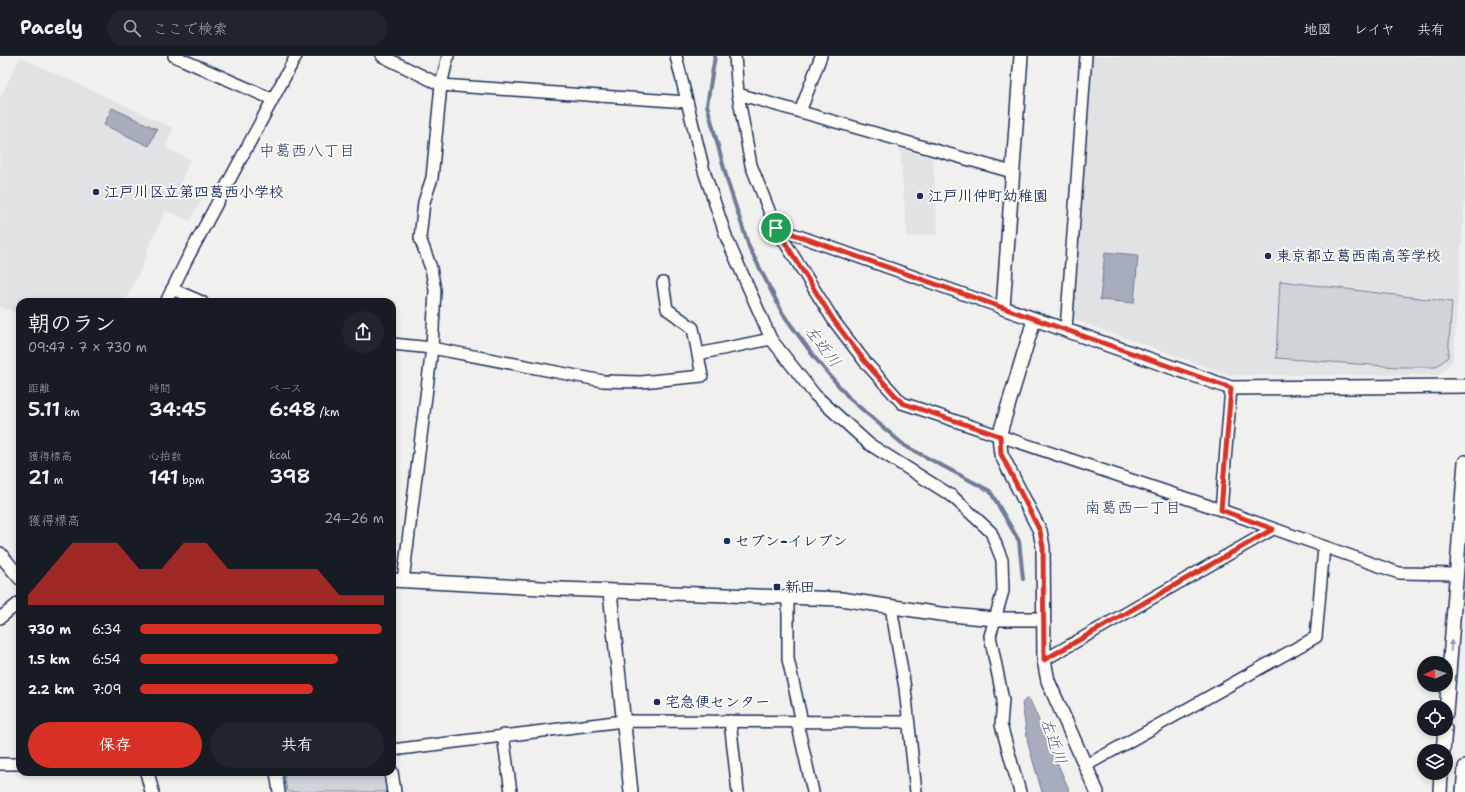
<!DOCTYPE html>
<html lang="ja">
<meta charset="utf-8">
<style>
body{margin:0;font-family:"Shantell Sans","Klee One",sans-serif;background:#20242c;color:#f1f3f6;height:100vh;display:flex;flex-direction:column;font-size:15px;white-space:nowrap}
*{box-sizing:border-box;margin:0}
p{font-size:13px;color:#9ea1a6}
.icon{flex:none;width:22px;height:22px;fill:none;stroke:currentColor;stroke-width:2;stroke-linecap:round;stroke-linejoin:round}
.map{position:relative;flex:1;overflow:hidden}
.details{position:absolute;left:16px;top:242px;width:380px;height:478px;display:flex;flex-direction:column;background:#171b24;border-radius:12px;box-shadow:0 2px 6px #0003}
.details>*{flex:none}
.needle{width:26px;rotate:266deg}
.tools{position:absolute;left:1417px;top:600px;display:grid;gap:8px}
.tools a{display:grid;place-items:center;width:36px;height:36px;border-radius:50%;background:#171b24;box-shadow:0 2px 6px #0003;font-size:20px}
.pin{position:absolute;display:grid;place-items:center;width:34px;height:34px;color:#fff;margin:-17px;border:2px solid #fff;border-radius:50%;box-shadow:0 1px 4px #0007}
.round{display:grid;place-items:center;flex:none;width:42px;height:42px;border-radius:21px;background:#20242c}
.headline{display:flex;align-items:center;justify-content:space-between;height:68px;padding:0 12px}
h1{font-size:22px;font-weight:600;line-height:30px}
.metrics{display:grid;grid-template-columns:repeat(3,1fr);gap:6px;height:68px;padding:4px 12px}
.metrics div{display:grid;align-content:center}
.metrics b{font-size:20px;font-weight:600}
.metrics small{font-size:11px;font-weight:400}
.metrics p{font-size:11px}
.chart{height:112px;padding:8px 12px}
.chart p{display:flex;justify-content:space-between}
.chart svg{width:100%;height:72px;margin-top:4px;fill:#d93025;opacity:.7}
.primary-button{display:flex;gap:8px;margin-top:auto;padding:8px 12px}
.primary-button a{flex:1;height:46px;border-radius:24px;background:#d93025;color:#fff;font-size:16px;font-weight:600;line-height:46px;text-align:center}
.primary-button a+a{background:#20242c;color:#f1f3f6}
ul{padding:0 12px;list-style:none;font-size:13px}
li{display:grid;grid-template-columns:64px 48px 1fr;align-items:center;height:30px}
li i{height:10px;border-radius:5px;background:#d93025}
header{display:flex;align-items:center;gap:24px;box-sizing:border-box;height:56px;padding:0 20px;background:#171b24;border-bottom:1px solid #363941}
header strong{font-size:19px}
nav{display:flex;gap:22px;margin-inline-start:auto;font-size:14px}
.search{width:280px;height:36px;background:#20242c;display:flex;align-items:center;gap:10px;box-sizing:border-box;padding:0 14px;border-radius:22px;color:#9ea1a6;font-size:15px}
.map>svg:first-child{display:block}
</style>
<header>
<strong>Pacely</strong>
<div class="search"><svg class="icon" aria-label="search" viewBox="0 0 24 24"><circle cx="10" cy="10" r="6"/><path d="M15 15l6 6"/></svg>ここで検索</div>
<nav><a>地図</a><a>レイヤ</a><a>共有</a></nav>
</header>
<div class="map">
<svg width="1465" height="736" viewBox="0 0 1465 736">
<rect width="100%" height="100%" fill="#f0f0ee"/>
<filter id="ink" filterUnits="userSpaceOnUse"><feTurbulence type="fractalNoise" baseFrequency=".025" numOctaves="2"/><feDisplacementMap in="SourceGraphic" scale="8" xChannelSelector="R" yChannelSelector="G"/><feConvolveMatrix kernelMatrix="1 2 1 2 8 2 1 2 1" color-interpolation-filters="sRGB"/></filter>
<g filter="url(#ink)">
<g fill="#e0e2e3">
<path d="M1090,0h375v142l-12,162 -14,15h-209l-152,-54 -6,-6z"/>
<path d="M20,1l153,71 -8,19 25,13 -11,26 24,11 -13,24 -24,-11 -19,40 -1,9 -21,43h-105v13l-20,-9v-208z"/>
<path d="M900,93l33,9 5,76 -31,3z"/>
</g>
<g fill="#d0d3d8" stroke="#76819b">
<path d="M1280,225l172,21 -4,55 -12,10h-38l-122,-9z"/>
<path d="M284,716h100l3,20h-100z"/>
</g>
<g fill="#a7adbd" stroke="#6f7b97">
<path d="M112,52l45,21 -8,17 -45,-21z"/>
<path d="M1105,196l33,3 -4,48 -34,-3z"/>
<path d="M1026,643l4,1 40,92h-28l-14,-48 -6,-41z"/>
</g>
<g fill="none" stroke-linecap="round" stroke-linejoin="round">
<path stroke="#6f7b97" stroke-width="4" d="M715,0l-8,49 21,78 21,64 34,67 32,44 35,41 55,47 85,45 29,50 4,38"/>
<g stroke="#1b2f5e" stroke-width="14">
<g id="minor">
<path d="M174,0l98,43"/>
<path d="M382,0l59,29 246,17"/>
<path d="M676,0l28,115 23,68 44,100 44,56 54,49 83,52 39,36 11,28 1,31 -13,45 13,64 -2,25 19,67"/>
<path d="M735,0l3,38 13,71 25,63 58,93 32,42 36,40 319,107 178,63 58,1"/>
<path d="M738,38l274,78"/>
<path d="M800,56l21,-56"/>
<path d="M776,172l227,80"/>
<path d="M172,233l30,13"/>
<path d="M166,246l20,-41 110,-205"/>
<path d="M1066,274l20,-274"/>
<path d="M392,288l40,4 171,33 38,1 61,-6 -9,-48 -26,-19 -4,-26"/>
<path d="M698,298l73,-15"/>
<path d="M1221,454l10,-122"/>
<path d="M403,525l29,-233 3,-58 -4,-22 -11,-30 4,-36 8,-24 9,-93 7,-29"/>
<path d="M788,541v62l14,63"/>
<path d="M891,551l14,81 11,104"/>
<path d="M0,562l20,-16"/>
<path d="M1044,604l229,-131"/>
<path d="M730,665l8,71"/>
<path d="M797,666l16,70"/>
<path d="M503,679l8,57"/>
<path d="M392,694l231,-29 285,1"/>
<path d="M0,708h20"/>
<path d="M1085,710l231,-129 8,-90"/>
<path d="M276,716l3,20"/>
</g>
</g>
<g stroke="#1b2f5e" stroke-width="16">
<g id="tertiary">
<path d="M1021,0l-18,252 228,80 234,-2"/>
<path d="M1034,264l-35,116 2,18 39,77 3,16 1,113 4,21 49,111"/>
<path d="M0,498l20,24"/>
<path d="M392,524l168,9 281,10 99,15 55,5h48"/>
<path d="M610,536l21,200"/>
<path d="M1446,657l19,-251"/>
<path d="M1443,695l2,-22"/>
<path d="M147,716l5,20"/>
<path d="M391,716l3,20"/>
<path d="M1440,736l1,-19"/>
<path d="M1463,736l2,-25"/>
</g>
</g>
<use href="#minor" stroke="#fdfcf7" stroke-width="11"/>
<use href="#tertiary" stroke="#fdfcf7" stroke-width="13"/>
</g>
<defs><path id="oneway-solid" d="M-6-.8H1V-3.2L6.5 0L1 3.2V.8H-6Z"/></defs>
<use fill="#8c96aa" href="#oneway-solid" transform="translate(1451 590) rotate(-86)"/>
</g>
<g fill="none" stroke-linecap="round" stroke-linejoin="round" filter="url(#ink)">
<g stroke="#fff" stroke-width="8">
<path id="route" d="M776,172l455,160 -10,122 52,19 -229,131 -1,-113 -3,-16 -39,-77 -1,-18 -98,-33 -36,-40 -32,-42z"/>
</g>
<use href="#route" stroke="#d93025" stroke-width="5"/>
</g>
<g fill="#1b2f5e" stroke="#fdfcf7" stroke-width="1.5">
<circle cx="96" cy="136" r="4"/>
<circle cx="920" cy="140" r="4"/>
<circle cx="1268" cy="200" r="4"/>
<circle cx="727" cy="485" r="4"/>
<rect x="773" y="527" width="8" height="8" rx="2"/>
<circle cx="657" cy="646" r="4"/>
</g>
<g text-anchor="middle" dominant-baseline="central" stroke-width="3.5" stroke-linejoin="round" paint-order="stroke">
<g font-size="15" font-weight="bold" fill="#1b2f5e" stroke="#fdfcf7" text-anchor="start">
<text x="104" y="136">江戸川区立第四葛西小学校</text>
<text x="928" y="140">江戸川仲町幼稚園</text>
<text x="1276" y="200">東京都立葛西南高等学校</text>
<text x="735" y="485">セブン-イレブン</text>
<text x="785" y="531">新田</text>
<text x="665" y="646">宅急便センター</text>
</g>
<g font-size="16" fill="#1b2f5e" stroke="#fdfcf7">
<text x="307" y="94">中葛西八丁目</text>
<text x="1133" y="451">南葛西一丁目</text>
</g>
<g font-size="16" font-style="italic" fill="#4c5b7f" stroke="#fdfcf7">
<text transform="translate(823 290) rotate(52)">左近川</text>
<text transform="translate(1054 685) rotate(70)">左近川</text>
</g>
</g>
</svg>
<div class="tools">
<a><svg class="needle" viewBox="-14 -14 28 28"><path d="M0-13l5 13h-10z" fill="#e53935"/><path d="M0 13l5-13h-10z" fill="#9ea1a6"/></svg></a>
<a><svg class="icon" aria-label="locate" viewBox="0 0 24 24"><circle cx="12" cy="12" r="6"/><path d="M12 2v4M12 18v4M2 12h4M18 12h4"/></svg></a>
<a><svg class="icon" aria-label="layers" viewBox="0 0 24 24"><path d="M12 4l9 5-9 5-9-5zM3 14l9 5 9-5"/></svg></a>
</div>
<div class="pin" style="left:776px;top:172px;background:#1e9e55"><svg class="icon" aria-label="arrive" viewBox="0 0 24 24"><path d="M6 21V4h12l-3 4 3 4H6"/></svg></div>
<section class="details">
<div class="headline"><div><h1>朝のラン</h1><p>09:47 · 7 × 730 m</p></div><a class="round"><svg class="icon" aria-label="share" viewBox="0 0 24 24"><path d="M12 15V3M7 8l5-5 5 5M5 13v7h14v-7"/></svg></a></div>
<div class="metrics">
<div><p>距離</p><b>5.11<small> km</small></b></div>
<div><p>時間</p><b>34:45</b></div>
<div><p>ペース</p><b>6:48<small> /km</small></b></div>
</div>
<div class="metrics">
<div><p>獲得標高</p><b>21<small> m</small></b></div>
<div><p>心拍数</p><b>141<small> bpm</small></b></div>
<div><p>kcal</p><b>398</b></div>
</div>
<div class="chart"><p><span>獲得標高</span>24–26 m</p>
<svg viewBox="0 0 160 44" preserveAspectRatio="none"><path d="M0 44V38L10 22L20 6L30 6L40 6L50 22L60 22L70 6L80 6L90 22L100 22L110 22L120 22L130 22L140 38L150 38L160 38V44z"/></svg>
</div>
<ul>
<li><b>730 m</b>6:34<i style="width:99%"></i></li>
<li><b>1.5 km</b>6:54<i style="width:81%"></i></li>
<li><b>2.2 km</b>7:09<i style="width:71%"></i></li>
</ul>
<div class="primary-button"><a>保存</a><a>共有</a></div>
</section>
</div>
